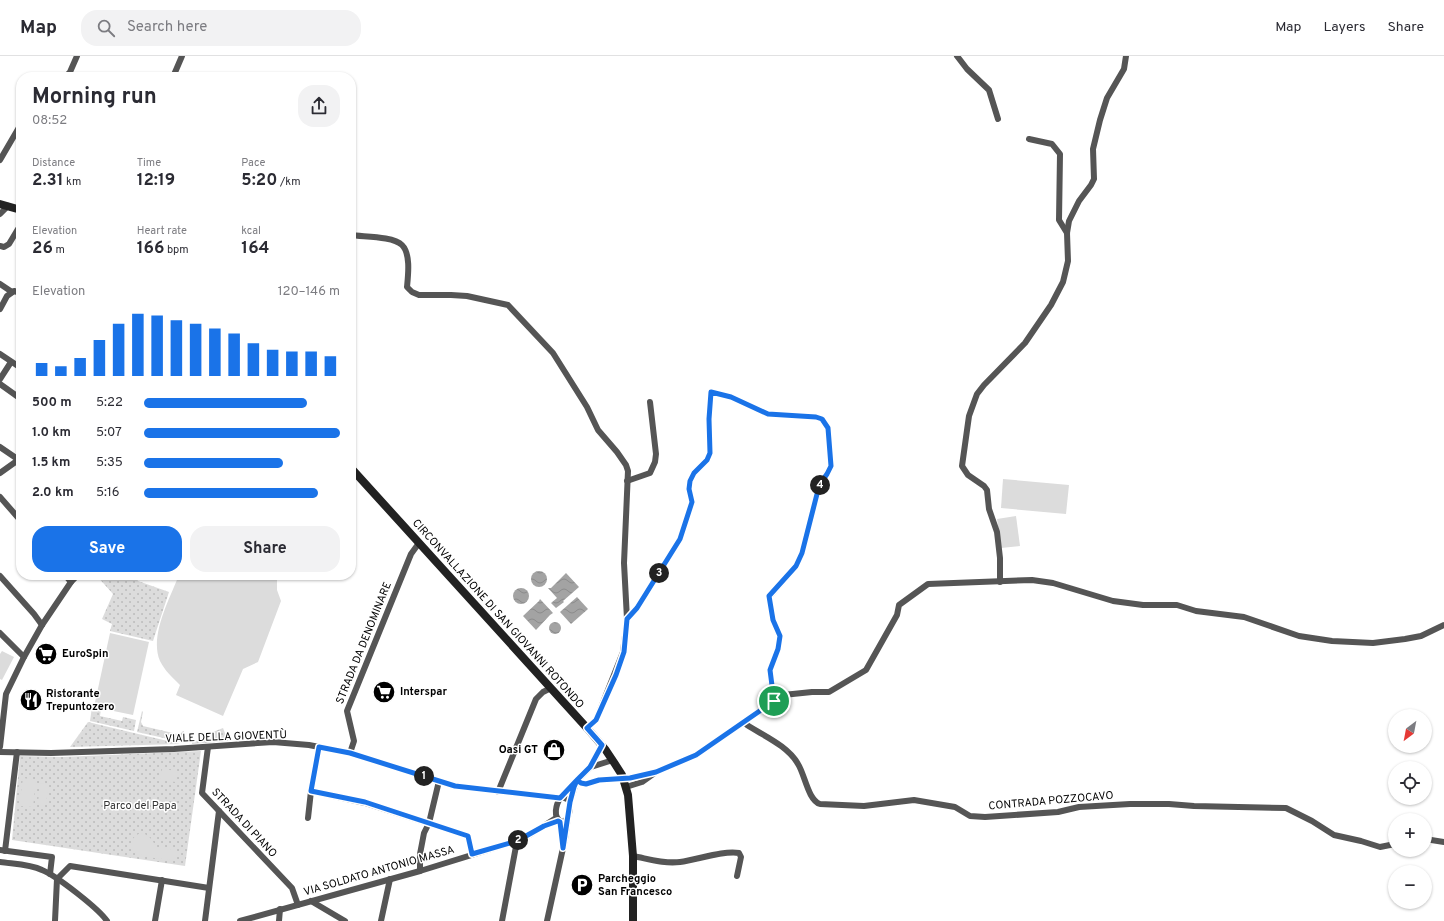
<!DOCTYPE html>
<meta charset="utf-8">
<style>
body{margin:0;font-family:Overpass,sans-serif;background:#f2f2f3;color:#2b2b33;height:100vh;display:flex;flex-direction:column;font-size:15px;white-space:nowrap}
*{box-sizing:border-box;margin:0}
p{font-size:13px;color:#7c7c81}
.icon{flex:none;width:22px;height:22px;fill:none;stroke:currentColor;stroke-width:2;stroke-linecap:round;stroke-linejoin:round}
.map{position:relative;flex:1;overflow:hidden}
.sheet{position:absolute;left:16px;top:16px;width:340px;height:508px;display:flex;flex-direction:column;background:#fff;border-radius:16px;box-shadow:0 1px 3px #0004}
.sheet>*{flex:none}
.needle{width:26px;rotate:212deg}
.fabs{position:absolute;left:1388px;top:653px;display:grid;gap:8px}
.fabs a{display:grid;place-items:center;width:44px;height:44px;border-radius:50%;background:#fff;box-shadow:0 1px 3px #0004;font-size:20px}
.pin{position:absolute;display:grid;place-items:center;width:34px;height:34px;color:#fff;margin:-17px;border:2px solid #fff;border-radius:50%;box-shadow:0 1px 4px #0007}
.km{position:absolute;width:20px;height:20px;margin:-10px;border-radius:50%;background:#222;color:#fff;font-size:11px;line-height:20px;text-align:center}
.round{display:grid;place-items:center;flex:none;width:42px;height:42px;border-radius:16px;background:#f2f2f3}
.summary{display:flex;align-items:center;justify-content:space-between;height:68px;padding:0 16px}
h1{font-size:22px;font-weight:700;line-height:30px}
.stats{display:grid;grid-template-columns:repeat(3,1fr);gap:6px;height:68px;padding:4px 16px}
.stats div{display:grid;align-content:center}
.stats b{font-size:17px;font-weight:700}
.stats small{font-size:11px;font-weight:400}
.stats p{font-size:11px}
.chart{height:112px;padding:8px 16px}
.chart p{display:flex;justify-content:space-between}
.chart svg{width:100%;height:72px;margin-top:4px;stroke:#1a73e8;stroke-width:6}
.action{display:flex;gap:8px;margin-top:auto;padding:8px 16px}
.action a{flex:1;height:46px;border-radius:16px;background:#1a73e8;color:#fff;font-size:16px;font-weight:700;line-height:46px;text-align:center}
.action a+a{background:#f2f2f3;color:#2b2b33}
ul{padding:0 16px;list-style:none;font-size:13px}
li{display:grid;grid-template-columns:64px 48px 1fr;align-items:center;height:30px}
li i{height:10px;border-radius:5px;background:#1a73e8}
header{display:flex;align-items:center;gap:24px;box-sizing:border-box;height:56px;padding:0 20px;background:#fff;border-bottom:1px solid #e1e1e2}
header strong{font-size:19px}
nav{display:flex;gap:22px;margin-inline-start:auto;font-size:14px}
.search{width:280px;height:36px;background:#f2f2f3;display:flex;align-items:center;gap:10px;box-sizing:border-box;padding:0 14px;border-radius:16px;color:#7c7c81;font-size:15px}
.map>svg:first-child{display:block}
</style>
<header>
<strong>Map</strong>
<div class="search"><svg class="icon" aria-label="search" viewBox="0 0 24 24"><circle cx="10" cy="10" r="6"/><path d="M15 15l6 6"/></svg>Search here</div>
<nav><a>Map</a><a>Layers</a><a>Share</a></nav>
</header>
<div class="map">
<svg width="1444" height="865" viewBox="0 0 1444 865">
<defs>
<pattern id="grass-dots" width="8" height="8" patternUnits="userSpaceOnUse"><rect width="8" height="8" fill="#dcdcdc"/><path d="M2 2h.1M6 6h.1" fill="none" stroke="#bbb" stroke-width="1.8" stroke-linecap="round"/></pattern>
<pattern id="water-waves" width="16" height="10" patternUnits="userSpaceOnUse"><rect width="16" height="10" fill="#a3a3a3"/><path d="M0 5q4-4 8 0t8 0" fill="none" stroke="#8b8b8b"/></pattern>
</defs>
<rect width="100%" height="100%" fill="#fff"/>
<g fill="url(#grass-dots)">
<path d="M96,519h39l3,6 31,11 -16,49 -43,-10 2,-7 -10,-5 11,-25z"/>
<path d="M92,651l9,2 -1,7 22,5 1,-4 13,3 -2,11 -44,-10z"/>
<path d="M142,655l1,1 -2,10 2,4 34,8h3l3,-3h1l-2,11 -45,-10z"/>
<path d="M88,666l92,22 -110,3z"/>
<path d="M223,672l5,13 -36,3v-2l17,-3 4,-7z"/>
<path d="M201,695l-16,115 -173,-26 8,-84 42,1z"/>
</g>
<g fill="#dcdcdc">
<path d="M1003,423l66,6 -3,29 -65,-6z"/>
<path d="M1016,460l4,30 -19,2 -4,-29z"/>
<path d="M179,519h98v15l4,11 -23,61 -15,7 -20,47 -47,-21 4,-10c-8,-8 -15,-14 -20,-24 -11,-25 10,-63 19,-86z"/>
<path d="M110,577l39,9 -16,73 -39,-8z"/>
<path d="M2,595l12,6 -12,23 -2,-1v-25z"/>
<path d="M162,713l16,2 -2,11 -16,-2z"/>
<path d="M23,722l13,2 -3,27 -14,-1z"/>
<path d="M40,727l9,1 -3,20 -8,-1z"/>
<path d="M140,777c10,1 11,7 17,14l19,3 -2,10c-10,-1 -43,-2 -43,-15 0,-6 4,-9 9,-12z"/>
</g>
<g fill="url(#water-waves)">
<circle cx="539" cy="523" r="8"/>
<path d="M566,517l13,14 -16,14 1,1 -8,6 -5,-5 6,-5 -9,-10h3z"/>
<circle cx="521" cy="540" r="8"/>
<path d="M577,541l11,12 -17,15 -11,-12z"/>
<path d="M540,543l13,14 -3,2 -14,15 -13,-14 16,-15z"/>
<circle cx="555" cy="572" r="6"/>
</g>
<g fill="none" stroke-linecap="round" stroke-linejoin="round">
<g stroke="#555" stroke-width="6">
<path d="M957,0l10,13 22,21 9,29"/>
<path d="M65,21l5,-5 7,-16"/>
<path d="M173,21l9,-21"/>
<path d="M1029,83l23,5 8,10 -1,66 8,13"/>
<path d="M0,104l21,-36"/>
<path d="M0,158l8,-8"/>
<path d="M351,179c12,2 42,1 51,10 9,9 6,31 5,42l5,5 7,3h32l16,1 41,9 45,48 34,54 11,23 19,22 9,13 2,6 -4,92 3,56 -4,33 -27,68 -9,8"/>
<path d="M0,190l4,1 5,-3 9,-15 3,-1"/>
<path d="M0,228l12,8"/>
<path d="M0,253l7,-13 7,-5 7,2"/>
<path d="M0,298l21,14"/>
<path d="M0,323l11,-17"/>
<path d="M0,328l21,15"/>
<path d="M0,391l19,13"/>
<path d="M0,417l21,-15"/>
<path d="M627,425l23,-8 5,-11 1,-8 -6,-52"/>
<path d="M0,441l21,24"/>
<path d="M65,519l6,7"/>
<path d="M0,520l34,38 8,11"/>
<path d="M1000,526v-24l-3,-26 -8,-23 -2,-19 -3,-4 -16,-11 -6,-9 7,-50 8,-22 7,-9 41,-42 26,-38 12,-23 5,-21 -1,-28 2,-12 10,-20 12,-16 3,-6 -1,-30 7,-29 7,-22 17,-29 2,-13"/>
<path d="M627,563l10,-11 43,-69 12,-37 -3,-13 1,-8 4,-8 13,-13 3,-7 -1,-34 2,-27 20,5 37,17 48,3 6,2 6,9 3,38 -4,7 -7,11 -3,10 -15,59 -6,13 -27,31 4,23 7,17 -2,12 -8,21 4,31"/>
<path d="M0,577l24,24"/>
<path d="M744,666l3,3c17,11 41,21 51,39 7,11 10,36 22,40l44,2 50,-6 41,7 15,9 15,1 73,-5 21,-5 51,-3h39l25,2 92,2 26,13 22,14 27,6 19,6 15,-3"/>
<path d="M0,691l6,-53 18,-37 18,-32 29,-43 7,-7"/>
<path d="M208,691l-6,46 90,95 6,17"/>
<path d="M0,696l51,1 123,-4 99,-7 36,3 41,8 105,33 105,12"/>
<path d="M350,697l4,-12 -7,-30 64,-157 8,-11"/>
<path d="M591,711l22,-7"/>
<path d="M577,724l4,3 5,1 13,-4 31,-2 25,-6"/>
<path d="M626,731l16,-5 14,-10 40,-17 87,-60 29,-3h17l37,-22 31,-55 2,-10 29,-21 104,-4 21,3 60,18 30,4h34l19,6 48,6 55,19 33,5 41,2 32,-4 16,-3 23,-11"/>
<path d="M311,735l54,12 103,33 4,18"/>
<path d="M498,736l38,-93 7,-7 8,-4"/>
<path d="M561,741l30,-30 11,-22"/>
<path d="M561,741l6,2 3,3c0,7 0,18 -8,20 -10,-4 -6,-18 -1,-25z"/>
<path d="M570,746l6,-19"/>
<path d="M308,762l3,-27 8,-44"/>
<path d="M560,766l3,18"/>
<path d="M1425,783l19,3"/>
<path d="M0,794l52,7 -2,17"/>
<path d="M5,795l12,-99"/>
<path d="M633,800c16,3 31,8 47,6 17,-2 43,-12 59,-9l2,4 -4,19"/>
<path d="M0,806c14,2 30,2 42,8 15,6 57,39 65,51"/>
<path d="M420,815v-17l4,-21 5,-10 10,-42"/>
<path d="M311,845l34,20"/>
<path d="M55,865l2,-42 13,-13 139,22"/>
<path d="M155,865l7,-41"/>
<path d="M205,865l14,-110"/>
<path d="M240,865l180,-50 97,-30 14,-7 25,-16"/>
<path d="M279,865l1,-12"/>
<path d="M381,865l9,-42"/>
<path d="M502,865l15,-80"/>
<path d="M547,865l18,-82 3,-22"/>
</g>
<g stroke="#222" stroke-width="8">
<path d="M0,148l21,6"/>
<path d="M351,412l236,260 18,21 10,15 7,11 6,20 5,61v65"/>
</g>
</g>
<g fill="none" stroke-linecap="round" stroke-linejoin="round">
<g stroke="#fff" stroke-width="8">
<path id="route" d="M774,645l-78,54 -40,17 -26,6 -31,2 -13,4 -5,-1 -4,-3 -17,18 -105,-12 -105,-33 -31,-6 -8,44 54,11 103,34 4,18 45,-13 27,-15 14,-5 2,1 3,26 7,-46 4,-15 3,-7 13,-13 12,-22 -15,-17 9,-8 20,-45 8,-23 3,-33 10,-11 43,-69 12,-37 -3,-13 1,-8 4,-8 13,-13 3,-7 -1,-34 2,-27 20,5 37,17 48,3 6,2 6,9 3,38 -4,8 -7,10 -3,10 -15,59 -6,13 -27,30 4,24 7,16 -2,13 -8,21 4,31"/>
</g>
<use href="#route" stroke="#1a73e8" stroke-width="5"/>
</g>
<defs>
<g id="supermarket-disc" transform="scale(1.15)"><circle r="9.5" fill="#000" stroke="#fff"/><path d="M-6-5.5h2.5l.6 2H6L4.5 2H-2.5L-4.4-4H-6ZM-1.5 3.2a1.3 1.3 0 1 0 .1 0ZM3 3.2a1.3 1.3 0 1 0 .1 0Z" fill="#fff"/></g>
<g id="restaurant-disc" transform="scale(1.15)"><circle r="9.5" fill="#000" stroke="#fff"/><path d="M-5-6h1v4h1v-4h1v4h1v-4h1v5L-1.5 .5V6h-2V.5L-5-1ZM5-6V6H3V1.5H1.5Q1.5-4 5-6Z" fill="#fff"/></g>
<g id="shop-disc" transform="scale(1.15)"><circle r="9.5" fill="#000" stroke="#fff"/><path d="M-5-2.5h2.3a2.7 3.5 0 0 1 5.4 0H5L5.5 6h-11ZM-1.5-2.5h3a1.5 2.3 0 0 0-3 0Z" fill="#fff"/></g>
<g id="parking-disc" transform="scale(1.15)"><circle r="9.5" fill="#000" stroke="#fff"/><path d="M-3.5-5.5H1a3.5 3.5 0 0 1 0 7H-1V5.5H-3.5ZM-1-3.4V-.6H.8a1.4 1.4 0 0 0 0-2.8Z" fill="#fff"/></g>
</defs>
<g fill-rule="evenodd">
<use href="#supermarket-disc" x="46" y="598"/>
<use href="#supermarket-disc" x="384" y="636"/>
<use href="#restaurant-disc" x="31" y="644"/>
<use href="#shop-disc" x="554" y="694"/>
<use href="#parking-disc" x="582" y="829"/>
</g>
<g text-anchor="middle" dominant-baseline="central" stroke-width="3" stroke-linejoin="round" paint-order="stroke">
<g font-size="11" fill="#000" stroke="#fff">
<text transform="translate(498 558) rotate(48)">CIRCONVALLAZIONE DI SAN GIOVANNI ROTONDO</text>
<text transform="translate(364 587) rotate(-68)">STRADA DA DENOMINARE</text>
<text transform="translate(226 681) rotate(-2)">VIALE DELLA GIOVENTÙ</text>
<text transform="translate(1051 745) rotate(-5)">CONTRADA POZZOCAVO</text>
<text transform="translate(244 767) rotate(47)">STRADA DI PIANO</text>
<text transform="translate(379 815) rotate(-16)">VIA SOLDATO ANTONIO MASSA</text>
</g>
<g font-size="11" font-weight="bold" fill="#000" stroke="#fff" text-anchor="start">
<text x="62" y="598">EuroSpin</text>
<text x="400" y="636">Interspar</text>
<text x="46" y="638">Ristorante<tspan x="46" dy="13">Trepuntozero</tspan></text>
<text x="538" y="694" text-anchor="end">Oasi GT</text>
<text x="598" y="823">Parcheggio<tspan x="598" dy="13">San Francesco</tspan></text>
</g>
<g font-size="11" fill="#333" stroke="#fff">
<text x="140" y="750">Parco del Papa</text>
</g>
</g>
</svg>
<div class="fabs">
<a><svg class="needle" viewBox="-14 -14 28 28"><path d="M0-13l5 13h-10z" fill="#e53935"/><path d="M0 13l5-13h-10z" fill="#7c7c81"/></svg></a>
<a><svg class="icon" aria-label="locate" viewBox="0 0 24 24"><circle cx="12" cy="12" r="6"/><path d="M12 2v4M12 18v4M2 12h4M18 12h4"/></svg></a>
<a>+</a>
<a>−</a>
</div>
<div class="pin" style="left:774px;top:645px;background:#1e9e55"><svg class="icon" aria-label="arrive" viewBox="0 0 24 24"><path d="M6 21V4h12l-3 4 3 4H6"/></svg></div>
<b class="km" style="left:424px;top:720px">1</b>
<b class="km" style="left:518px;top:784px">2</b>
<b class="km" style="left:659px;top:517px">3</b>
<b class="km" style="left:820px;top:429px">4</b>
<section class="sheet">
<div class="summary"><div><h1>Morning run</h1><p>08:52</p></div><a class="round"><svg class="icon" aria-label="share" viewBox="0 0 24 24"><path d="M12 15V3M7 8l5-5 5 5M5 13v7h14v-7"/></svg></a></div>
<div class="stats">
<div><p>Distance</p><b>2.31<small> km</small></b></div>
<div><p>Time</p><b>12:19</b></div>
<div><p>Pace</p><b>5:20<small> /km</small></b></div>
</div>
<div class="stats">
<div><p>Elevation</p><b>26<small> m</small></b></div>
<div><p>Heart rate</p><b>166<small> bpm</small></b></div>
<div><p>kcal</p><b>164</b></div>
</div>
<div class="chart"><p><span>Elevation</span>120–146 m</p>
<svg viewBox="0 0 160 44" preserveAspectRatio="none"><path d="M5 44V36M15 44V38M25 44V33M35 44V22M45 44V12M55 44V6M65 44V7M75 44V10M85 44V12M95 44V15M105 44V18M115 44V24M125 44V28M135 44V29M145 44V29M155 44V32"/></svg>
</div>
<ul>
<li><b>500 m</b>5:22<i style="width:83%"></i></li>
<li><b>1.0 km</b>5:07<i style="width:100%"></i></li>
<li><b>1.5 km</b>5:35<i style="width:71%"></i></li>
<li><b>2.0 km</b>5:16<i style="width:89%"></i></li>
</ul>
<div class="action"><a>Save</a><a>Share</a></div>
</section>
</div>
